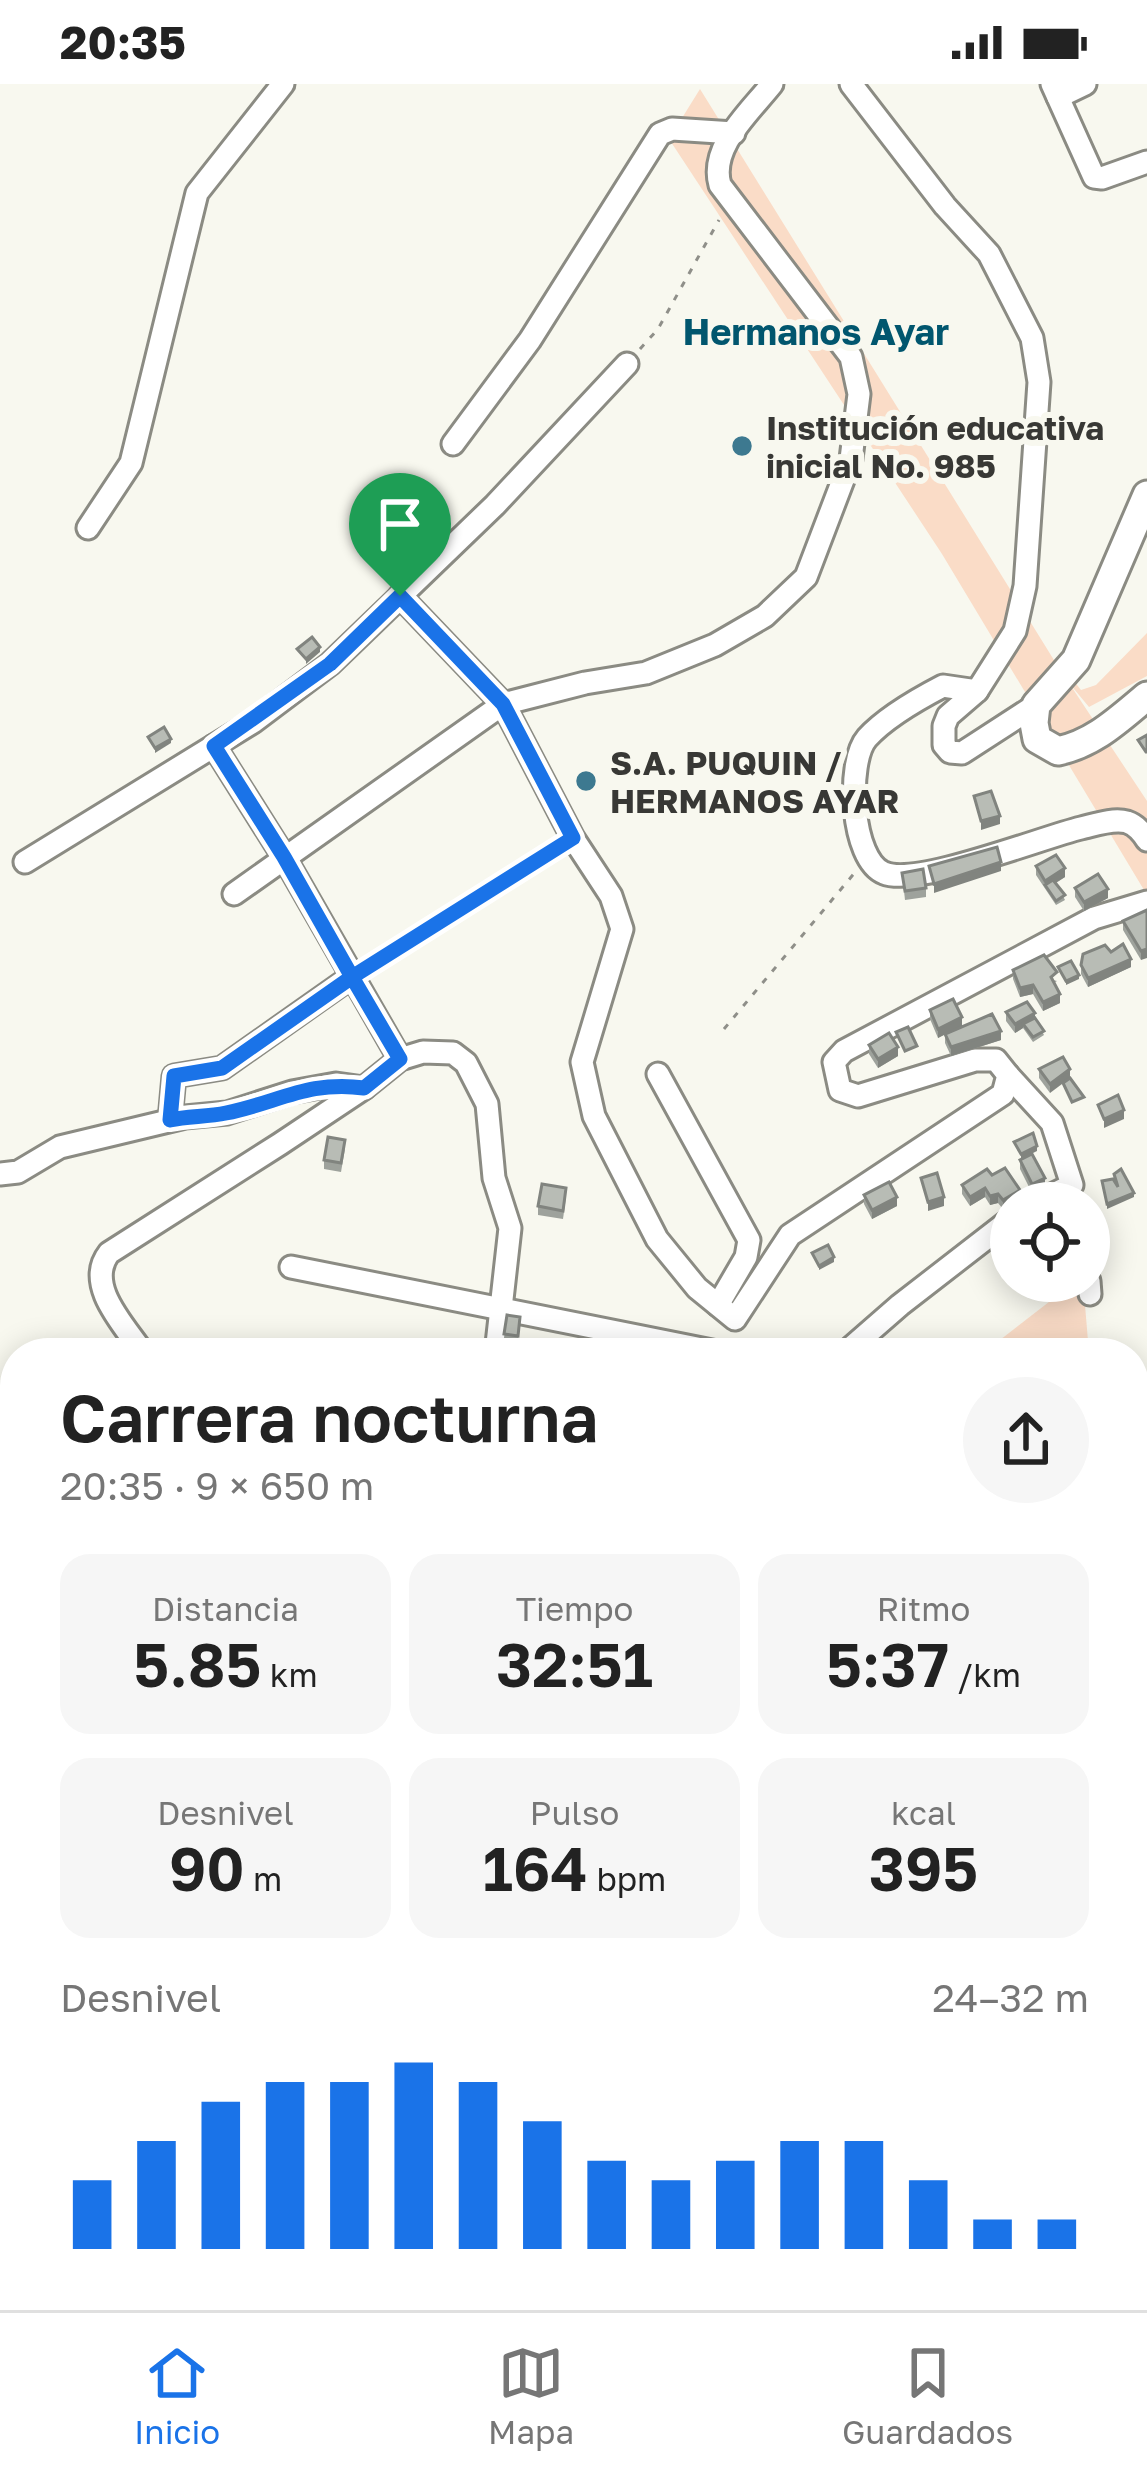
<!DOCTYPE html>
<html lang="es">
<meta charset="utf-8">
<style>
body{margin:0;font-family:"Golos Text",sans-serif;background:#f6f6f6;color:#222;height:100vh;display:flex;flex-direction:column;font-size:45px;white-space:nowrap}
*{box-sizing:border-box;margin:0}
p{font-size:39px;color:#767676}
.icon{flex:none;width:66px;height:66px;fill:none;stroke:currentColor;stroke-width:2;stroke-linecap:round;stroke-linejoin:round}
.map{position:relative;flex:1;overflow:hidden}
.panel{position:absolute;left:0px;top:1254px;width:1149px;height:972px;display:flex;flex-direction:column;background:#fff;border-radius:48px 48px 0 0;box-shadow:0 6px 30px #0003}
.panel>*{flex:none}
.tools{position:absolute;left:990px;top:1098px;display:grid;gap:24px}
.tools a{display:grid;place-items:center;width:120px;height:120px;border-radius:50%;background:#fff;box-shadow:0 6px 30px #0003;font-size:60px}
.pin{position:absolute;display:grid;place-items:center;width:102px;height:102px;color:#fff;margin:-123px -51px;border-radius:50% 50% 50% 0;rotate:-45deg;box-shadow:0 0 12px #0007}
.pin .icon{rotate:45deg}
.round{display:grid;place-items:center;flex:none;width:126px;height:126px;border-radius:63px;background:#f6f6f6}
.overview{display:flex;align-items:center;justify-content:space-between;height:204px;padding:0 60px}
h1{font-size:66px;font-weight:600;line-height:90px}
.metrics{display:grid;grid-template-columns:repeat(3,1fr);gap:18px;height:204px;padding:12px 60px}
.metrics div{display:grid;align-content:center;border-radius:30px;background:#f6f6f6;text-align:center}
.metrics b{font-size:60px;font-weight:600}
.metrics small{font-size:33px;font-weight:400}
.metrics p{font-size:33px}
.chart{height:336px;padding:24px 60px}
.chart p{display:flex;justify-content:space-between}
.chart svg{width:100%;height:216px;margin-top:12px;stroke:#1a73e8;stroke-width:6}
.status{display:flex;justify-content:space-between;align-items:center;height:84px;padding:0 60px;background:#fff;direction:ltr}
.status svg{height:33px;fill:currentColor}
.menu{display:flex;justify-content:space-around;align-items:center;height:168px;border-top:3px solid #e0e0e0;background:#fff;font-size:33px;color:#767676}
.menu a{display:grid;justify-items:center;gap:6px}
.menu .selected{color:#1a73e8}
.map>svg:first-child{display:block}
</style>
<div class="status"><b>20:35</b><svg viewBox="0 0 49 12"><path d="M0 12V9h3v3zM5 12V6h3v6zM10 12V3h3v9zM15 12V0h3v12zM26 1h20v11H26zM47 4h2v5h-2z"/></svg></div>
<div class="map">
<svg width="1147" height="2226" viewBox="0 0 1147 2226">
<rect width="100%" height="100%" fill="#f8f8ef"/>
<g fill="#fadcc7">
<path d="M700,5l362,584 4,-2 15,19 15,-5 51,-52v43l-58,31 -20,-24 78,118v94l-205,-341 -273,-415z"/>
<path d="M1076,1197h7l6,72h-106z"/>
<path d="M15,1778v433h237l15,15h-267v-445z"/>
<path d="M1147,1958v268h-254l11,-15h230v-237z"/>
<path d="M446,2211h209v15h-224z"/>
</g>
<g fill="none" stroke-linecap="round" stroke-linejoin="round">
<g stroke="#8b8b83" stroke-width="27">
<g id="minor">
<path d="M851,0l94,122 44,48 43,84 7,44 -14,204 -10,45 -38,60 -29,25 -4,10v19l6,7 12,1 74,-48"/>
<path d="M1052,0l42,93 8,1 45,-16"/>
<path d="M1058,13l27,-13"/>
<path d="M453,360l77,-104 130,-206 12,-5 62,4"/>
<path d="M88,444l43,-65 66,-270 86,-109"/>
<path d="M400,512l103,108 70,134 38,58 11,33 -40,133 12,54 63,123 40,49 38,31 55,-84 213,-141 5,-19 -12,-15h-21l-117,36 -18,-6 -6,-28 10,-11 250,-133 53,-16"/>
<path d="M977,607l-34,-5c-25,13 -57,31 -76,52 -21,24 -16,122 17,135 33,14 156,-35 197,-45 13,-3 32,-10 46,-6 9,3 15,10 20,18"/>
<path d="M214,662l70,111 116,202"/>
<path d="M25,778l228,-140 77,-58 165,-159 132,-141"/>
<path d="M234,810l269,-190 82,-21 61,-10 69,-28 50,-29 41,-39 45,-118 8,-65 -8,-37 -131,-172c-11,-38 30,-73 52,-101"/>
<path d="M658,990l91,166 -3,17 -28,48"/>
<path d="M1008,991l44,48 20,62 -36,18"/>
<path d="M170,1036l4,-44 48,-8 129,-91"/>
<path d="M0,1090l18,-2 42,-25 125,-30 42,-4 65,-21 44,-8 28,4"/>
<path d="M291,1183l431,86"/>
<path d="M1089,1197l1,13"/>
<path d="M143,1269c-18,-27 -59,-68 -34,-100l171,-109 84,-56 36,-29 23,-7 30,1 13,10 21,41 7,74 16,50 -14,125"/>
<path d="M845,1269l55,-48 111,-86"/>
<path d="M0,1544l8,-15 7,-1"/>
<path d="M320,2226l15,-15"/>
<path d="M651,2226l16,-15"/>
<path d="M706,2226l10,-15"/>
<path d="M892,2226l7,-15"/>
<path d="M1001,2226l8,-15"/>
</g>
</g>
<g stroke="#8b8b83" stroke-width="33">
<path id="tertiary" d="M1147,411l-71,165 -40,45 -2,18 3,16 21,12c37,-8 61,-32 89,-55"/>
</g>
<g stroke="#8f8f89" stroke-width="3" stroke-dasharray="6 9" stroke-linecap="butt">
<path d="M640,265l18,-20 61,-109"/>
<path d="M368,883l190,-120"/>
<path d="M724,945l133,-159"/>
</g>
<use href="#minor" stroke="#fff" stroke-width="21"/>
<use href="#tertiary" stroke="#fff" stroke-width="27"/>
</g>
<g fill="#9ea29c">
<path d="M1036,782l29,11 -9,6 9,17 -9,5 -20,-30z"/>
<path d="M902,789l24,15v9l-21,3z"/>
<path d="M1075,804l33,10 -24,13 -9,-14z"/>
<path d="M1147,826l-6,50 -18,-30v-9z"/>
<path d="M1081,881l50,2 -43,20 -7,-13z"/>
<path d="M1013,886l44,11 -3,2 6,20 -17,8 -10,-17 -13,3 -7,-18z"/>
<path d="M930,926l32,16 39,14 -50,16 -6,-13v-9l-7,4 -8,-19z"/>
<path d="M1006,928l29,6 9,17 -11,7 -10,-14 -8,5 -9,-12z"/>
<path d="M869,961l29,11 -20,12 -9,-14z"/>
<path d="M1063,973l-13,36 -11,-15v-9z"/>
<path d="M345,1065l-4,23 -17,-3v-9z"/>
<path d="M1020,1076l25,27 -13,6 -12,-24z"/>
<path d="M992,1091l28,24 -17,10 -5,-6 -8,2 -5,-8 -15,9 -8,-12v-9z"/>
<path d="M864,1111l33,11 -25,13 -8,-15z"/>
<path d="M566,1113l-3,22 -25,-4v-9z"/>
<path d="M507,1231l13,2 -2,23 -14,-2z"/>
</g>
<g fill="#81847f">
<path d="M320,563v5l-14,12v-5z"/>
<path d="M171,655v4l-16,10v-5z"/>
<path d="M1000,732v8l-19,6v-9z"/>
<path d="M1001,778v9l-67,22v-9z"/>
<path d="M1065,784v9l-18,11 -2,-3v4v-8z"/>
<path d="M1108,805v9l-24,13v-9z"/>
<path d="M1147,865v9l-6,2v-9z"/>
<path d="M1131,875v8l-43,20v-9z"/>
<path d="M1079,891v4l-13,6v-4z"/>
<path d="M1033,901v9l-13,3v-9z"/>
<path d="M1060,910v9l-17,8v-9z"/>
<path d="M1035,929v9l-12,2v4l-8,5v-9z"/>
<path d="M962,933v9l-24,12v-9z"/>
<path d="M1001,947v9l-50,16v-9z"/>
<path d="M898,963v9l-20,12v-9z"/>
<path d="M1070,985v9l-20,15v-9z"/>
<path d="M1124,1026v9l-20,9v-9z"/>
<path d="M1037,1062v5l-16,8v-5z"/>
<path d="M1045,1094v9l-13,6v-9z"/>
<path d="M985,1104v9l-15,9v-9z"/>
<path d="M1020,1106v9l-17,10v-9z"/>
<path d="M1134,1109v4l-27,12v-5z"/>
<path d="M998,1110v9l-8,2v-9z"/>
<path d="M897,1113v9l-25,13v-9z"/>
<path d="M944,1113v9l-16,5v-9z"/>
<path d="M834,1173v5l-15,8v-4z"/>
</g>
<g fill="#b8bcb5" stroke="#81847f" stroke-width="3">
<path d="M312,553l8,10 -14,12 -9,-10z"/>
<path d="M164,643l7,12 -16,9 -7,-11z"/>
<path d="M1147,651v17h-1l-8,-12z"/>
<path d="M991,707l9,25 -19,5 -7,-25z"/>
<path d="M997,763l4,15 -67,22 -5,-18z"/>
<path d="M1056,771l9,13 -20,13 -9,-15z"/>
<path d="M923,785l3,19 -21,3 -3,-18z"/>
<path d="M1098,790l10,15 -24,13 -9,-14z"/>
<path d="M1053,796l12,15 -9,6 -11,-16z"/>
<path d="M1147,826v39l-6,2 -18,-30z"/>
<path d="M1123,860l8,15 -43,19 -7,-13 2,-11 22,-9 6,7z"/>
<path d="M1044,871l13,17 -6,5 9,17 -17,8 -10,-17 -13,3 -7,-18z"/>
<path d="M1071,877l8,14 -13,6 -8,-14z"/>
<path d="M953,915l9,18 -24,12 -8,-19z"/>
<path d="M1027,918l8,11 -20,11 -9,-12z"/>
<path d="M992,930l9,17 -50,16 -6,-13z"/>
<path d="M1035,934l9,13 -11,6 -10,-13z"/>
<path d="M908,943l9,19 -12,5 -9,-19z"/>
<path d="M889,949l9,14 -20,12 -9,-14z"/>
<path d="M1063,973l7,12 -20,15 -11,-15z"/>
<path d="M1070,994l14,19 -12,5 -9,-19z"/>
<path d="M1118,1011l6,15 -20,9 -6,-14z"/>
<path d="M1033,1049l4,13 -16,8 -7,-12z"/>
<path d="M328,1053l17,3 -4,23 -17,-3z"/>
<path d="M1032,1070l13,24 -13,6 -12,-24z"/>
<path d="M1005,1084l15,22 -17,10 -5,-6 -8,2 -5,-8 -15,9 -8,-12 25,-16 5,6z"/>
<path d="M1121,1085l13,24 -27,11 -5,-23 11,-2 5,8 -4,-13z"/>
<path d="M937,1089l7,24 -16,5 -7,-24z"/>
<path d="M889,1098l8,15 -25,13 -8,-15z"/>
<path d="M542,1100l24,4 -3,23 -25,-5z"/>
<path d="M828,1161l6,12 -15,9 -7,-13z"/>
<path d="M507,1231l13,2 -2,19 -14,-2z"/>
</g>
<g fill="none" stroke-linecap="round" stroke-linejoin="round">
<g stroke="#fff" stroke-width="24">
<path id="route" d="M400,512l-70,68 -116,82 70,111 68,120 -130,91 -48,8 -4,44c18,-4 37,-3 56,-7 51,-10 83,-33 138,-25l36,-29 -48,-82 221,-139 -70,-134 -103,-108"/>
</g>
<use href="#route" stroke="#1a73e8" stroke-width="15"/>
</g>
<g fill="#3d7990" stroke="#f8f8ef" stroke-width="4.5">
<circle cx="742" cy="362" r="12"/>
<circle cx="586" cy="697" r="12"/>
</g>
<g text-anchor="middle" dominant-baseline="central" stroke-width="12" stroke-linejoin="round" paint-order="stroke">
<g font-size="33" font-weight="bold" fill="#383835" stroke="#f8f8ef" text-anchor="start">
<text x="766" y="343">Institución educativa<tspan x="766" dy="38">inicial No. 985</tspan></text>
<text x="610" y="678">S.A. PUQUIN /<tspan x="610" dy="38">HERMANOS AYAR</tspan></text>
</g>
<g font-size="36" font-weight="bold" fill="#01566e" stroke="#f8f8ef">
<text x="816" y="247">Hermanos Ayar</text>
</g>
</g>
</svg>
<div class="tools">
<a><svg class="icon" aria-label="locate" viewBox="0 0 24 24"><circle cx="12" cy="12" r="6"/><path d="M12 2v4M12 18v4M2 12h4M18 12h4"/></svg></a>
</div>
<div class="pin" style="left:400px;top:512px;background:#1e9e55"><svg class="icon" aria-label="arrive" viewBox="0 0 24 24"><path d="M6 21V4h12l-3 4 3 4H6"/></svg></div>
<section class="panel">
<div class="overview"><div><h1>Carrera nocturna</h1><p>20:35 · 9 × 650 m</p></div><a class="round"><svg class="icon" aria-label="share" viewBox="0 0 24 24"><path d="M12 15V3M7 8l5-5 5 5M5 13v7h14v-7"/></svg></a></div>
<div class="metrics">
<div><p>Distancia</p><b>5.85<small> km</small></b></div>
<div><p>Tiempo</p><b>32:51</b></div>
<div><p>Ritmo</p><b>5:37<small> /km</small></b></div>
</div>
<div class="metrics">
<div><p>Desnivel</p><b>90<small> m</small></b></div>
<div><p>Pulso</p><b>164<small> bpm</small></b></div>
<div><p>kcal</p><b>395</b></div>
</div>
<div class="chart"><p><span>Desnivel</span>24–32 m</p>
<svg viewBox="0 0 160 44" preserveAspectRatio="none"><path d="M5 44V30M15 44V22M25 44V14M35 44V10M45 44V10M55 44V6M65 44V10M75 44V18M85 44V26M95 44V30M105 44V26M115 44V22M125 44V22M135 44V30M145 44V38M155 44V38"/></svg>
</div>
</section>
</div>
<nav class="menu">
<a class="selected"><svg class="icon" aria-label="home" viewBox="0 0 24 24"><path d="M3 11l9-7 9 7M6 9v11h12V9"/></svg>Inicio</a>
<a><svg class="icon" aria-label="map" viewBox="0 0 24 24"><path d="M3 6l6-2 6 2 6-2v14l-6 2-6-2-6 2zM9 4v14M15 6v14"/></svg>Mapa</a>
<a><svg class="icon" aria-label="saved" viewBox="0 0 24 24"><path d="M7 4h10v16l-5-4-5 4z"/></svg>Guardados</a>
</nav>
